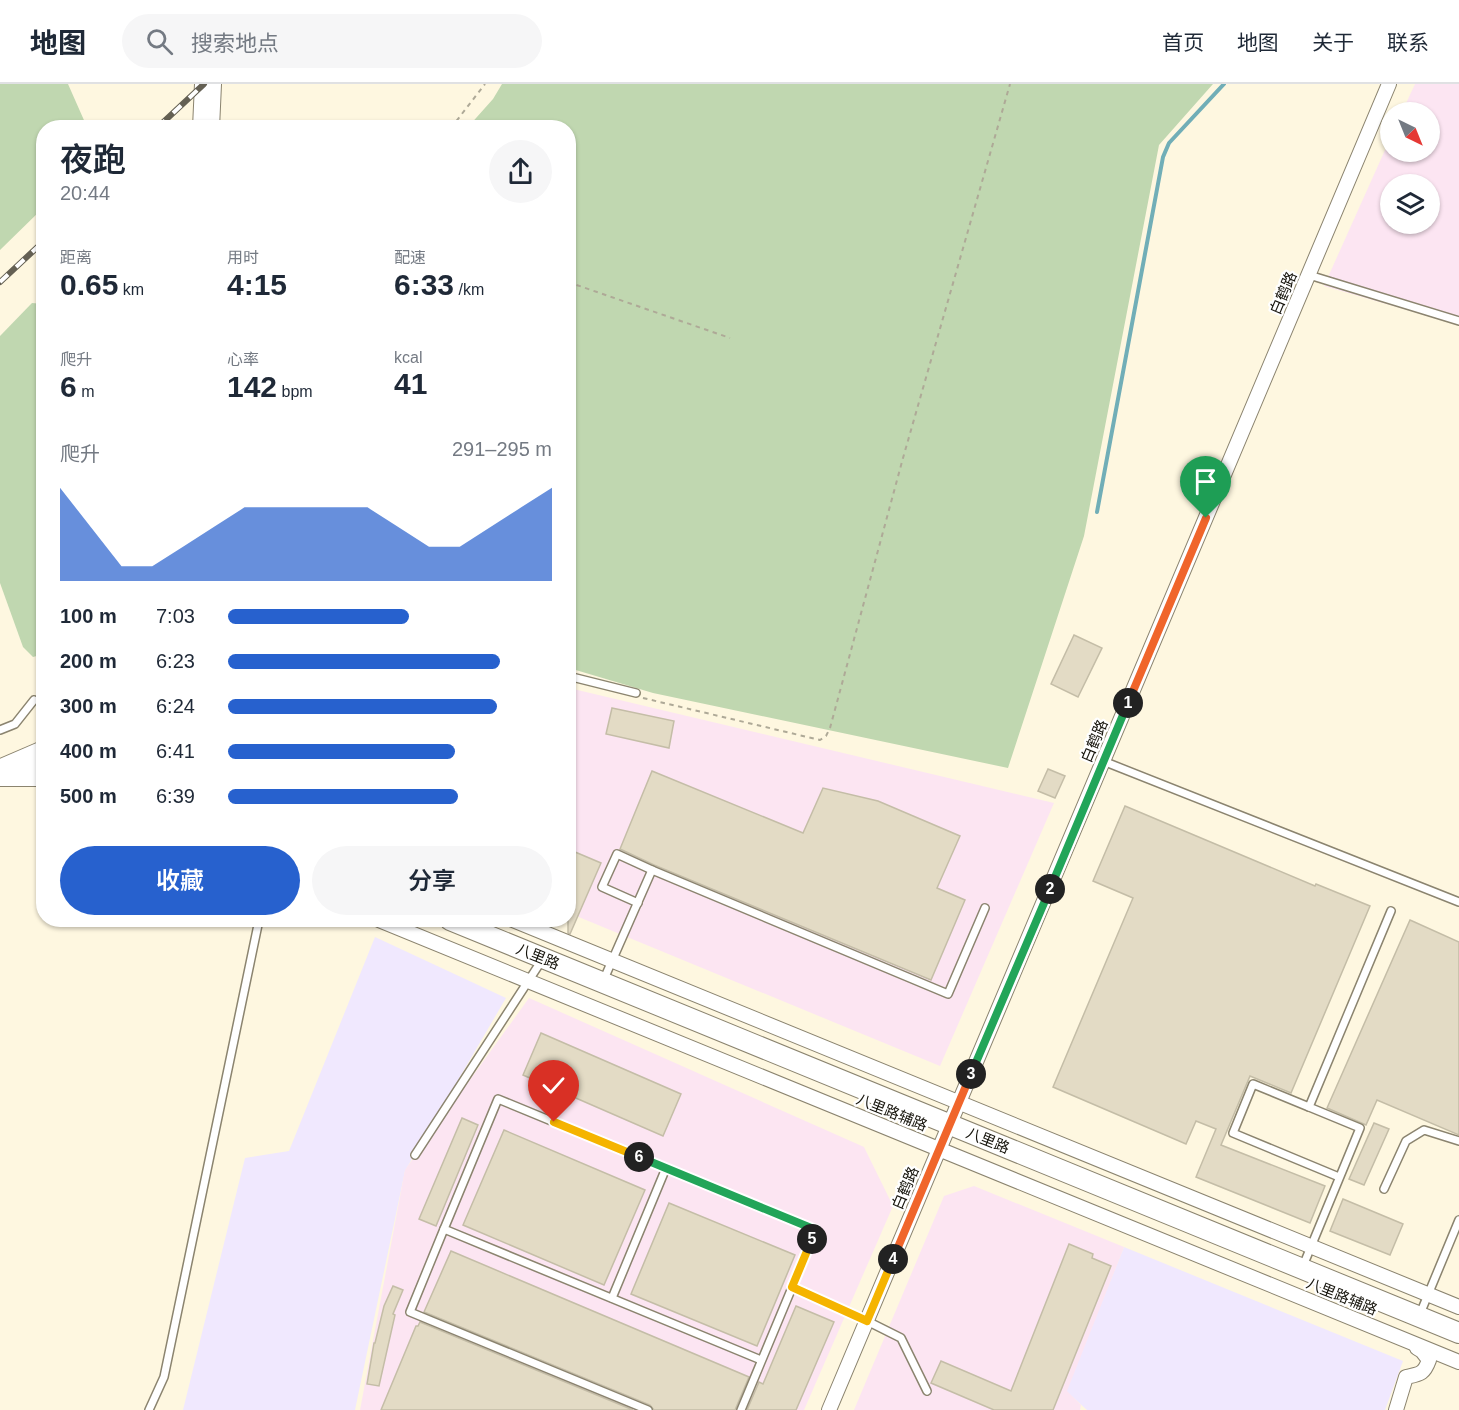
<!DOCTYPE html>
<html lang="zh">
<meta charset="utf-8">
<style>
body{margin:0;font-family:Arial,"Noto Sans SC",sans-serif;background:#f6f6f7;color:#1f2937;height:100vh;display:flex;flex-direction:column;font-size:22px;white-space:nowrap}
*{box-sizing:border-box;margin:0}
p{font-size:20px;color:#747a83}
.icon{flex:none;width:33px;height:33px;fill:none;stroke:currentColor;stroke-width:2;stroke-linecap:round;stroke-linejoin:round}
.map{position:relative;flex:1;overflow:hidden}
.drawer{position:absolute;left:36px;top:36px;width:540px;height:807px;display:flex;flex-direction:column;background:#fff;border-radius:24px;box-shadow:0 2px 4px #0004}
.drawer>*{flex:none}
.needle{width:39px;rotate:137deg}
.tools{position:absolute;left:1380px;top:18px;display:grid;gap:12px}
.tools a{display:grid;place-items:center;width:60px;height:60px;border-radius:50%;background:#fff;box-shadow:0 2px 4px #0004;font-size:30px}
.pin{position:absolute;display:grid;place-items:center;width:51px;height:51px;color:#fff;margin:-62px -26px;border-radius:50% 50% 50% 0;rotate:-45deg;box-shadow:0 0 6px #0007}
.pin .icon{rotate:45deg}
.km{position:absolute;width:30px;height:30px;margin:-15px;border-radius:50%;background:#222;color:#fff;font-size:16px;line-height:30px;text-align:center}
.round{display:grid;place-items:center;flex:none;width:63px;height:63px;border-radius:32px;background:#f6f6f7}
.summary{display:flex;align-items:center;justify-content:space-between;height:102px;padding:0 24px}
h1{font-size:33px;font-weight:600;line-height:45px}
.stats{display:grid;grid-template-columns:repeat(3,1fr);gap:9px;height:102px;padding:6px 24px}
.stats div{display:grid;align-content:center}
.stats b{font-size:30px;font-weight:600}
.stats small{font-size:16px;font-weight:400}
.stats p{font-size:16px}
.chart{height:168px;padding:12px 24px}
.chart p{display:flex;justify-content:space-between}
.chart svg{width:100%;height:108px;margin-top:6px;fill:#2761ce;opacity:.7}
.cta{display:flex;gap:12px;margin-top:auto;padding:12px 24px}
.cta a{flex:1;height:69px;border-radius:36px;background:#2761ce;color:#fff;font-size:24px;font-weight:600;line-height:69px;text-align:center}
.cta a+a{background:#f6f6f7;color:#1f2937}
ul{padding:0 24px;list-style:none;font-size:20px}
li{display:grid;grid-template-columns:96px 72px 1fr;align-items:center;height:45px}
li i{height:15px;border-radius:8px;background:#2761ce}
header{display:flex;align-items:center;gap:36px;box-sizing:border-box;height:84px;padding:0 30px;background:#fff;border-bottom:2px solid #e0e1e3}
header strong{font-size:28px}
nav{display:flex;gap:33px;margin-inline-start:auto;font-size:21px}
.search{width:420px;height:54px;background:#f6f6f7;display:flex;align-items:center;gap:15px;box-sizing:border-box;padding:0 21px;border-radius:33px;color:#747a83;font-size:22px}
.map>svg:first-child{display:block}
</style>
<header>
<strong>地图</strong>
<div class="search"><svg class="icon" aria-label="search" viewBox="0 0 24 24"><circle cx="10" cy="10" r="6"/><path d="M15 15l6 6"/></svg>搜索地点</div>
<nav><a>首页</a><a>地图</a><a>关于</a><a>联系</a></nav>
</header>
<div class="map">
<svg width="1459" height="1326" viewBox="0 0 1459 1326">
<rect width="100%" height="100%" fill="#fef7e0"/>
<g fill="#f0e8fe">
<path d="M375,853l131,61 -101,173 -50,239h-172l62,-252 44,-7z"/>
<path d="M1124,1163l279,114 -18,49h-298l-21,-19z"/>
</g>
<g fill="#fce5f2" fill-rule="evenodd">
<path d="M1415,0h44v241l-135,-39 66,-147v13h40v-40h-28zM1390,100h40v40h-40z"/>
<path d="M569,604l485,115 -114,263 -371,-153z"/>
<path d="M529,914l335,149 29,59 -89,204h-444l45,-240z"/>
<path d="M974,1102l150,61 -57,144 14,14 -1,5h-226l90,-214z"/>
</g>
<g fill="#c0d7b0">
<path d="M0,0h68l19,43 -43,1 -1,80 -43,42z"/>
<path d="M502,0h711l-54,61 -75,391 -76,232 -355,-75 -84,-25 -1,-540 -100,-1 25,-28z"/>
<path d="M32,219l12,1v350l-11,3 -10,-10 -23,-64v-247z"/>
</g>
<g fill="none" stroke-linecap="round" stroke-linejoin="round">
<path stroke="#71aeb7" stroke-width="4" d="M1097,428l66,-355 6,-14 55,-59"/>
</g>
<g fill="#e3dbc5" stroke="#c4bda7" stroke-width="1.5">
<path d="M1074,551l28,13 -24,49 -27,-13z"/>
<path d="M612,624l62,13 -5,27 -63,-14z"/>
<path d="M1048,685l17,7 -10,22 -17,-7z"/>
<path d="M652,687l151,62 20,-45 55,13 82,35 -23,52 28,12 -34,80 -277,-115 -34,-16z"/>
<path d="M1125,722l190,80 1,-2 54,22 -79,187 -41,-17 -29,69 104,41 -15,37 -114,-46 20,-48 -20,-8 -10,23 -133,-57 80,-189 -40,-17z"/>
<path d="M568,765l33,14 -31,71 -2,-1z"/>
<path d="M1410,836l49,22v193l-82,-35 -11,25 -39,-17z"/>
<path d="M541,949l140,61 -18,42 -140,-61z"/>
<path d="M462,1034l16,7 -42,101 -17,-7z"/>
<path d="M1374,1039l15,6 -25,56 -15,-6z"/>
<path d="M504,1046l141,60 -41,95 -141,-60z"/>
<path d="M1343,1115l60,25 -13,31 -60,-24z"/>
<path d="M669,1119l126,52 -38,91 -126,-52z"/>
<path d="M1069,1160l24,10 -1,4 19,8 -58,144h-59l-63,-27 10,-22 70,30z"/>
<path d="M451,1167l298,126 -14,33h-81l-4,-5 -226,-93z"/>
<path d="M393,1202l10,4 -10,24 2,1 -16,71 -12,-2 7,-41h1l9,-37z"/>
<path d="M796,1222l38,16 -38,88h-49l12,-28 4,2z"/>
<path d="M420,1238l213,88h-252l35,-84h2z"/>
</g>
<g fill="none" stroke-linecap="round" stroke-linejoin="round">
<g stroke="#8b846f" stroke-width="10">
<g id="lane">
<path d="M1309,191l150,46"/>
<path d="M568,592l68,17"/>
<path d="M0,646l15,-6 19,-24"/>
<path d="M1103,677l356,141"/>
<path d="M638,819l-36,-16 15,-33 35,16"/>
<path d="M486,848l4,-12"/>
<path d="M604,895l48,-109 296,124 37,-86"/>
<path d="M1309,1023l-56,-23 -20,49 106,44"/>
<path d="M415,1071l127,-195"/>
<path d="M1384,1105l22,-48 18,-11 35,11"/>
<path d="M444,1145l-34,83 238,98"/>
<path d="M1303,1182l57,-138 -51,-21 82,-196"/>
<path d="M792,1203l75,34 34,17 26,53"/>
<path d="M612,1214l54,-130"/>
<path d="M1420,1230l39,-94"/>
<path d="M149,1326l15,-33 95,-457"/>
<path d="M741,1326l75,-180 -318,-131 -54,130 317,131"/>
</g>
</g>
<g stroke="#8b846f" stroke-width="16">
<g id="street">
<path d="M379,836l1080,442"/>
<path d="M513,836l946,387"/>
<path d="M829,1326l560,-1326"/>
<path d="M1396,1326l10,-33c14,-3 18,-3 23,-17l-7,-9 -5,-3"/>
</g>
</g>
<g stroke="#8b846f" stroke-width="22">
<g id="secondary">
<path d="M0,692h44"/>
<path d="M450,836l1009,413"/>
</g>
</g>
<g stroke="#8b846f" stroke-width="28">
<g id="highway">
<path d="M206,44l2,-44"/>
<path d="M0,689l44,-19"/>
</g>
</g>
<g stroke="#aea997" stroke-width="2" stroke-dasharray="4.5 4.5" stroke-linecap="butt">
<path d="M451,44l34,-44"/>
<path d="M568,198l162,56"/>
<path d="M643,614l177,42 6,-4 4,-8 73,-270 107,-374"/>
</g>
<use href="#lane" stroke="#fff" stroke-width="7"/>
<use href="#street" stroke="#fff" stroke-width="14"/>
<use href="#secondary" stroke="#fff" stroke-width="20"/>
<use href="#highway" stroke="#fff" stroke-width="26"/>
<g stroke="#646053" stroke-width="6">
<g id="rail">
<path d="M157,44l47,-44"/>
<path d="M0,198l44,-41"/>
</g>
</g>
<use href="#rail" stroke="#fff" stroke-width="4" stroke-dasharray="11" stroke-linecap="butt"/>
</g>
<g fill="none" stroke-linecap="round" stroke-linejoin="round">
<g stroke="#fff" stroke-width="12">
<path id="split-1" d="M1128,619l78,-185"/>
</g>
<g stroke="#fff" stroke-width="12">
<path id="split-2" d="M1050,805l78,-186"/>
</g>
<g stroke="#fff" stroke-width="12">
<path id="split-3" d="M971,990l79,-185"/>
</g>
<g stroke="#fff" stroke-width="12">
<path id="split-4" d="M893,1175l78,-185"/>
</g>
<g stroke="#fff" stroke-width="12">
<path id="split-5" d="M812,1155l-20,48 75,34 26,-62"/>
</g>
<g stroke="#fff" stroke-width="12">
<path id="split-6" d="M639,1073l177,73 -4,9"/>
</g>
<g stroke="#fff" stroke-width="12">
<path id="split-7" d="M554,1038l85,35"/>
</g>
<use href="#split-1" stroke="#f0652b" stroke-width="8"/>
<use href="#split-2" stroke="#22a559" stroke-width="8"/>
<use href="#split-3" stroke="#22a559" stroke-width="8"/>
<use href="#split-4" stroke="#f0652b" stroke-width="8"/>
<use href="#split-5" stroke="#f5b400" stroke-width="8"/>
<use href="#split-6" stroke="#22a559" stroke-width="8"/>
<use href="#split-7" stroke="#f5b400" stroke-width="8"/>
</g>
<g text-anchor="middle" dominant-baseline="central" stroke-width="4.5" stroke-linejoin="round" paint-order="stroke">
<g font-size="15" fill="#14120a" stroke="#fff">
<text transform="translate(1283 209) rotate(-67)">白鹤路</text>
<text transform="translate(1094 657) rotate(-67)">白鹤路</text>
<text transform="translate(538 872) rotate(22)">八里路</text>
<text transform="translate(892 1028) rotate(22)">八里路辅路</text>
<text transform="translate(988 1056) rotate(22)">八里路</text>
<text transform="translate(905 1104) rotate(-67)">白鹤路</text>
<text transform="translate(1342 1212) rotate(22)">八里路辅路</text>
</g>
</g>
</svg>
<div class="tools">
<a><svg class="needle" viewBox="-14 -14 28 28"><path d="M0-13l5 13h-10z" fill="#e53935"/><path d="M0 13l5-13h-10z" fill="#747a83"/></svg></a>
<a><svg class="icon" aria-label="layers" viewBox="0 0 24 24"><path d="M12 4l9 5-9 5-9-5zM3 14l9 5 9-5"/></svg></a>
</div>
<div class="pin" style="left:1206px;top:434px;background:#1e9e55"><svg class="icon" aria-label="arrive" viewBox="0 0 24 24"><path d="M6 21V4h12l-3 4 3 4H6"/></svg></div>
<div class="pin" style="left:554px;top:1038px;background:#d93025"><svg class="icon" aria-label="check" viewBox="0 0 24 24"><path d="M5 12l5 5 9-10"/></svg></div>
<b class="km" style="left:1128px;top:619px">1</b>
<b class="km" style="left:1050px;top:805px">2</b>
<b class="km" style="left:971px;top:990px">3</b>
<b class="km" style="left:893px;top:1175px">4</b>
<b class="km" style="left:812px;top:1155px">5</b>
<b class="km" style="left:639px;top:1073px">6</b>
<section class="drawer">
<div class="summary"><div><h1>夜跑</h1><p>20:44</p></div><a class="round"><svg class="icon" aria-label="share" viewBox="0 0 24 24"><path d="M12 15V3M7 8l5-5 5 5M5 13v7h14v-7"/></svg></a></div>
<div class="stats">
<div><p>距离</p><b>0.65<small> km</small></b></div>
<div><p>用时</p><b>4:15</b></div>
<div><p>配速</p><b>6:33<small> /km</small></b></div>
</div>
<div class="stats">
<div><p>爬升</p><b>6<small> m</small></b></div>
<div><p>心率</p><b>142<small> bpm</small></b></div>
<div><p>kcal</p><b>41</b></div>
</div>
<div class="chart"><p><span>爬升</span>291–295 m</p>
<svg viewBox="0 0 160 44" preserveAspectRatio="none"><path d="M0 44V6L10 22L20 38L30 38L40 30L50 22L60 14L70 14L80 14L90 14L100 14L110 22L120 30L130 30L140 22L150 14L160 6V44z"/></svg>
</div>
<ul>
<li><b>100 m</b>7:03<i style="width:56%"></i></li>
<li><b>200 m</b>6:23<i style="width:84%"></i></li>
<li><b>300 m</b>6:24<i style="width:83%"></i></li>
<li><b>400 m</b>6:41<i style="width:70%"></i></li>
<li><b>500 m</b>6:39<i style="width:71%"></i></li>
</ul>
<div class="cta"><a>收藏</a><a>分享</a></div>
</section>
</div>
